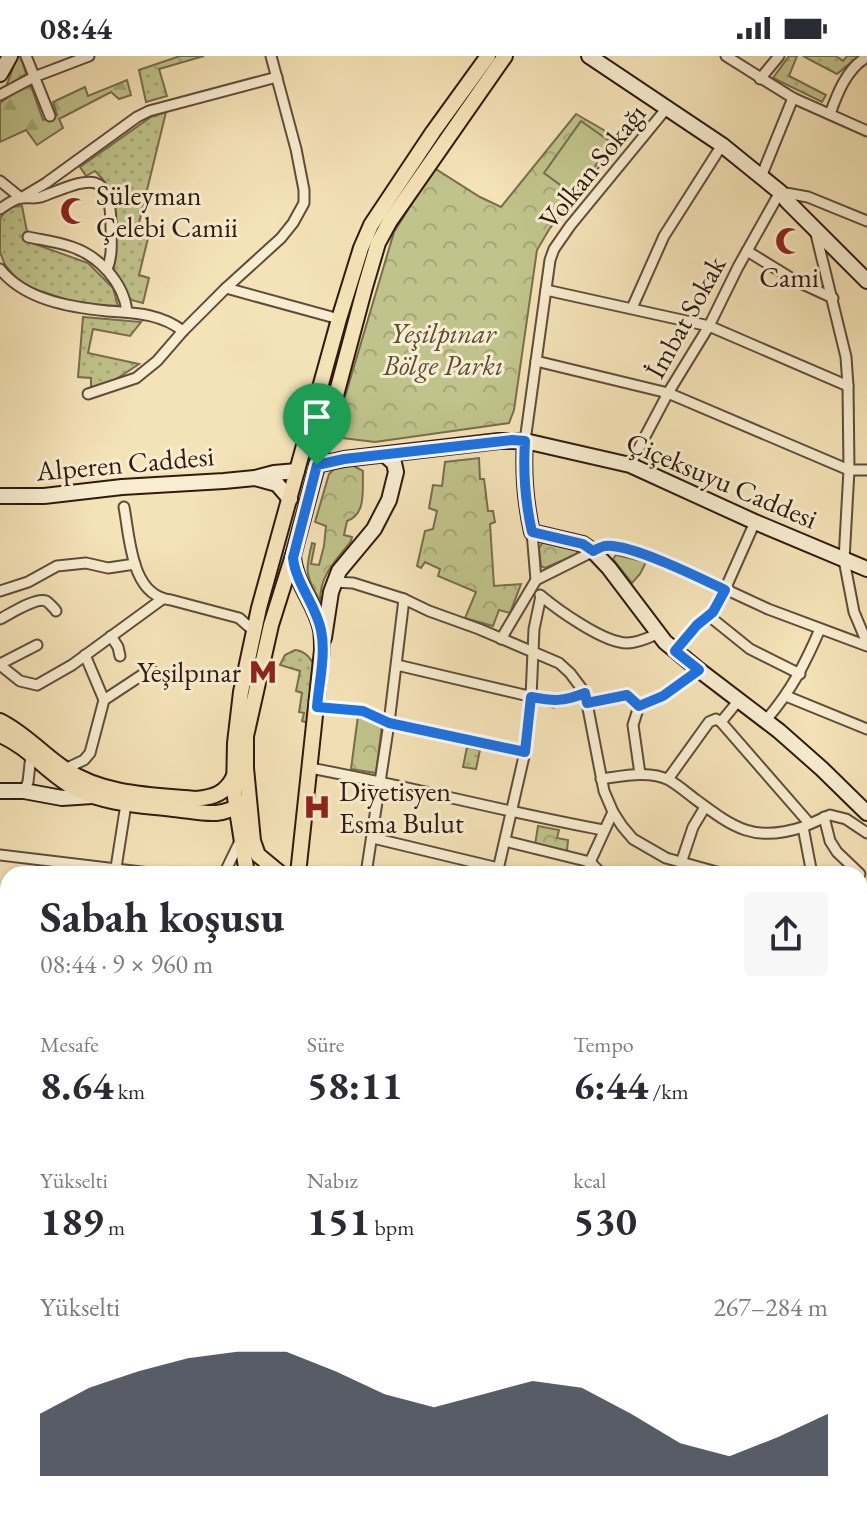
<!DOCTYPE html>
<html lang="tr">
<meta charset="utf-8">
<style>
body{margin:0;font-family:"EB Garamond",serif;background:#f7f7f7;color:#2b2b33;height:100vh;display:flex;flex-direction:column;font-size:30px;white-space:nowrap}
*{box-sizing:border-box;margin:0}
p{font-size:26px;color:#7c7c81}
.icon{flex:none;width:44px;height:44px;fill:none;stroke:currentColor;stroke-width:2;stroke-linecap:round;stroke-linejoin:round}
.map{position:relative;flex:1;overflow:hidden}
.sheet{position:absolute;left:0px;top:810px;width:868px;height:648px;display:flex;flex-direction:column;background:#fff;border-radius:24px 24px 0 0;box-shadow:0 2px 6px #0004}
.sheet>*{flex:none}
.pin{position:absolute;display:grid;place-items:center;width:68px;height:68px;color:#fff;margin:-82px -34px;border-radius:50% 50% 50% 0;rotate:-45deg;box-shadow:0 0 8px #0007}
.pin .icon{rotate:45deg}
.round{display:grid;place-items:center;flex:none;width:84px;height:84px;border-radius:8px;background:#f7f7f7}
.summary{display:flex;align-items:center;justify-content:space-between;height:136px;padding:0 40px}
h1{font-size:44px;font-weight:700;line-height:60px}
.figures{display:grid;grid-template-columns:repeat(3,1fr);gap:12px;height:136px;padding:8px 40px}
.figures div{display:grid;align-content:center}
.figures b{font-size:40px;font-weight:700}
.figures small{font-size:22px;font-weight:400}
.figures p{font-size:22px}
.chart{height:224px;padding:16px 40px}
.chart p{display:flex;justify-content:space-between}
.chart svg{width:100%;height:144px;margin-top:8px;fill:#111827;opacity:.7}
.status{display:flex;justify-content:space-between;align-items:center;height:56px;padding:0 40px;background:#fff;direction:ltr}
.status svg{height:22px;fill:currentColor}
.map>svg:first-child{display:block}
</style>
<div class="status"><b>08:44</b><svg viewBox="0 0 49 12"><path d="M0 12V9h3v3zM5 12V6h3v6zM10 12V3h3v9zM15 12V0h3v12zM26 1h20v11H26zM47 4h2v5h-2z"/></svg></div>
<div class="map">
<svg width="867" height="1458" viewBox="0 0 867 1458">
<defs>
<pattern id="grass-dots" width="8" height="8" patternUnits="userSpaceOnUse" patternTransform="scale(2)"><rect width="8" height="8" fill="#c0c38b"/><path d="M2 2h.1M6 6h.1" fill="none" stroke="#a5a777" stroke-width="1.8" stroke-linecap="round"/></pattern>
<pattern id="forest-firs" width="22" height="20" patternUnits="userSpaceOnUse" patternTransform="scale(2)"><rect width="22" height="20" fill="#c0c38b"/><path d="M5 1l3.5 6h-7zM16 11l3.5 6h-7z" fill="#a5a777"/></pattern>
<pattern id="park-crowns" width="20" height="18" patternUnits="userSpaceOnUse" patternTransform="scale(2)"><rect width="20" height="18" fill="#c0c38b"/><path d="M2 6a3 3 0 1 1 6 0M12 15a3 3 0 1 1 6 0" fill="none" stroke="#a5a777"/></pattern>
</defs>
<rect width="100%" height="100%" fill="#f4e3b7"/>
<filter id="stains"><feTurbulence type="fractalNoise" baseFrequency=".0025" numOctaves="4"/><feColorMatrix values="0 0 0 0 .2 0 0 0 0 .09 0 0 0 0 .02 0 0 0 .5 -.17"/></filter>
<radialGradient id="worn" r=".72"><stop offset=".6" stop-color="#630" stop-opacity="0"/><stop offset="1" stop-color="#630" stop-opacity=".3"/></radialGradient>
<g fill="url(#grass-dots)" stroke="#786e4e" stroke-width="2">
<path d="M180,0h24l-45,13 8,27 -21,6 -7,-32z"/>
<path d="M789,0h8l-8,20 37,19 -4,7 -49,-24z"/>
<path d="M803,0h33l7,5 4,-5h12l-22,18z"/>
<path d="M17,1h4l5,17 -20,13z"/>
<path d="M166,56l-27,111 12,3 -12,49 10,3 -6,25 -12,-3c-6,-10 -17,-23 -18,-34 -3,-38 15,-64 -18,-95l-9,5 -6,-9 71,-50z"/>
<path d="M22,150l7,36 59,21 25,25 5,18 -38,-2 -58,-19 -17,-20 -5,-13v-33l7,-12z"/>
<path d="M83,261l58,5 -11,14 -37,-7 -5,24 51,11 -26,17 -22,8v-11l-13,-1z"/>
<path d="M295,594c10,1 14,7 19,14l-6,59 -6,-2 2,-8 -5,-1 3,-19 -6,-2 4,-20 -20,-6 5,-10z"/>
<path d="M467,691l13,3 -4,19 -13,-2z"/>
</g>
<path fill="url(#forest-firs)" stroke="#786e4e" stroke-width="2" d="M127,24l4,15 -12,4 -8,-7 -52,27 4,9 -26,17 -11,-15 -26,12v-39l25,-18h4l3,4 11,31 14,-5 -4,-13 32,-15 3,9z"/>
<g fill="url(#park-crowns)" stroke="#786e4e" stroke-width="2">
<path d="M576,58l45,26 -71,88 -13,22 -23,160 -5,13 -134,19 -42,-5 61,-205 40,-64 46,29 21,10z"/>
<path d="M479,402l1,21h4l4,32h5l2,11 -5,2 4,62 27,-2 -11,29 -11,-3 -6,16 -28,-8 11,-26 -38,-16 2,-7 -15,-7 -4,6 -4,-2 8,-35 8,-2 4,-18 -8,-3 4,-23 9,1 3,-24z"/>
<path d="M352,409l11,6c-1,18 4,43 -16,50l-3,14 8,2 -1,4c-15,20 -31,33 -31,60 -15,-26 -15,-30 -8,-58l3,1 -4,20 8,1 5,-19 2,-20 -11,-4 14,-48 5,-5z"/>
<path d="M543,486l34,7v5l-32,14 -4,-2 -2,-18z"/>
<path d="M616,499l30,7 -6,12 -8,9 -19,-24z"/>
<path d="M358,660l19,3 5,6 -6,48 -25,-4z"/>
<path d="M538,770l21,4 -2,8 11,2 -1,11 -32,-6z"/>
</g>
<path fill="#c0c38b" stroke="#786e4e" stroke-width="2" d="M581,65l31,22 -38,52 -30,-22z"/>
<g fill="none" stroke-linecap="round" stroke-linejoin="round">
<g stroke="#614c3a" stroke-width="13">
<g id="street">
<path d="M26,0l24,60"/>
<path d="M271,0l25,93 8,41v13l-11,20 -12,15 -55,50 113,31"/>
<path d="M726,0l67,42 74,33"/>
<path d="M760,23l19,-23"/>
<path d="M0,39l34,-18 55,-21"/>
<path d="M830,58c7,-20 17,-46 37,-57"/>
<path d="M761,121l32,-79"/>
<path d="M0,125l21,17 25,-15 91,-66 12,-6 128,-34"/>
<path d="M0,153c6,-4 15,-11 22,-11 7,-1 11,1 19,-1 41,-15 70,-34 70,29 0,14 2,30 -4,43"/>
<path d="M815,174l31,127 2,29 1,84 -5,90 10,52 13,31"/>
<path d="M28,181c14,3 30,5 44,10 27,9 52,36 55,65"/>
<path d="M747,195l49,30 37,17"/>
<path d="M0,213c25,31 69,38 107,42 27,2 53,2 76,20"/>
<path d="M546,234l163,36 139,60"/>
<path d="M632,252l32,-72 58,-91"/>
<path d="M536,305l132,32 181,77h18"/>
<path d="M88,338l48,-16 21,-17 26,-30 43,-43"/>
<path d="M525,385l25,-181 4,-11 16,-23 96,-117"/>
<path d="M630,409l38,-72 41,-67 29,-59 42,-75 28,5 59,24"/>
<path d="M124,451c6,32 7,89 47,93l68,18 16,14"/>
<path d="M532,476l4,48"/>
<path d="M334,526l19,1 51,16 25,12 50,18 80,34 11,10 15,20 19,98 9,21 9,14 11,13 33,19 58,16"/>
<path d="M0,535l28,-9 29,-16 29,-3 22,5 27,-4"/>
<path d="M540,539c18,15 64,48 87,48 11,0 21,-5 30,-9"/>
<path d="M709,560l41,33 50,25"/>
<path d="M0,563c10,-5 36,-22 46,-18 2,1 9,8 10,10"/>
<path d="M111,580l7,11 2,9"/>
<path d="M501,583l35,-59 68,-34 28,4 50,19 86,40 99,37"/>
<path d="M675,595l22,-26 16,-13 6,-9 36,-81"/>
<path d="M85,599l19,45"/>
<path d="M0,608l37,-19"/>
<path d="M0,609l20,16 17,4 35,-20 89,-65"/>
<path d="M397,609l157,37 18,-4 13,-5"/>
<path d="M786,640l81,33"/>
<path d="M739,644l-18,22 88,101"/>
<path d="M587,647l40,-8 12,11 24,-10 36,-26"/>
<path d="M639,650l-6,19 7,49"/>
<path d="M317,651l46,4 26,12 136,29"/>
<path d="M766,664c25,-29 39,-56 54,-91"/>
<path d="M310,712c98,18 195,44 293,62"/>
<path d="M65,713l19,-9 6,-7 14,-53 47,-31"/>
<path d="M601,723c22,-3 48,-9 68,1 9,5 18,13 26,19 39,29 59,44 108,28"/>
<path d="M668,723l41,-57 7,-3 5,3"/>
<path d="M24,735l4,-9 3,-27"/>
<path d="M824,761l6,24 7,11 23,22"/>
<path d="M373,782l125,30"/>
<path d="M505,785l85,21 12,12"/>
<path d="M0,799l158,19"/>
<path d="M681,807l12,-36 12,-20"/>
<path d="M115,818l11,-70"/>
<path d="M224,818l16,-33"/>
<path d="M366,818l23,-151 15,-124"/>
<path d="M497,818l28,-122 6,-55 3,-68 7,-33"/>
<path d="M588,818l2,-12 23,-50"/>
<path d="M812,818l-9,-47 27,-12 16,4 21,14"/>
<path d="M2,855l6,14"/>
<path d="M860,926l7,-1"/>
<path d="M0,955l8,-4"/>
<path d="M860,977l7,-4"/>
<path d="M0,997l8,35"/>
<path d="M0,1050l8,-2"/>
<path d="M0,1130l8,-1"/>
<path d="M860,1154l7,-1"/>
<path d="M860,1322l7,-1"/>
<path d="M860,1387l7,-23"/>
<path d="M0,1393l8,-15"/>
<path d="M329,1450l156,8"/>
<path d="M654,1450v8"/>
<path d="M698,1450l5,8"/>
<path d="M103,1451l22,7"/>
<path d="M28,1458l3,-8"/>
<path d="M497,1458v-8"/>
<path d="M525,1458l1,-8"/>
<path d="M826,1458l9,-8"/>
</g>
</g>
<g stroke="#301a11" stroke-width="18">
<g id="secondary">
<path d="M589,0l133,89 58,47 7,9 80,80"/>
<path d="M0,18l10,-18"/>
<path d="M525,385c-2,31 0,60 7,91l51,12 10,7 16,17 56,74 34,28 80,61 43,38 45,44"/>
<path d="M317,409l27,-6 155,-18h26l105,24 125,57 112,47"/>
<path d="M255,422l22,6 13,15"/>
<path d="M0,440h44l78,-9 102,-6 31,-3 19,-5 23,-2"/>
<path d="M324,582l7,-46 8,-21 35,-42 15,-29 7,-28 -2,-9 -9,-8"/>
<path d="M0,735h24l38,7 30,-2"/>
<path d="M860,1067l7,7"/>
<path d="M860,1081l7,7"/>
<path d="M0,1203l8,-1"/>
<path d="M860,1230h7"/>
<path d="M242,1458l4,-8"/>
</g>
</g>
<g stroke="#301a11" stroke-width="18">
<g id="primary">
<path d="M293,500c2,28 23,48 28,74 1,7 1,14 1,20l-24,224"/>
<path d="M0,665c26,13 42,33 65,48 39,26 86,26 131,30 19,-2 30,-6 38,-23"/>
<path d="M0,679c29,12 48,39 76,54 30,15 64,16 97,20 14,1 29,5 43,4 11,-1 20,-5 29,-11"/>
<path d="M247,818l-13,-83 1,-48 6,-51 18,-84 80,-289 22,-71 10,-23 62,-93 55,-76"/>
<path d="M281,818l-23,-19 -5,-14 -7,-73v-32l25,-111 23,-73 71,-265 13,-44 12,-22 115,-165"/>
<path d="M0,1276l8,-8"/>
<path d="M0,1295l8,-8"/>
</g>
</g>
<use href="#street" stroke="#f8edd0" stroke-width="9"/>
<use href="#secondary" stroke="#f8edd0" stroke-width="14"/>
<use href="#primary" stroke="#f4e3b7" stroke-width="14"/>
</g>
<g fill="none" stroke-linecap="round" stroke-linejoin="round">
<g stroke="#fff" stroke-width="16">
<path id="route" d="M512,384l13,1c-2,31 0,60 7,91l51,12 10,7c2,-1 10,-5 12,-5 25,-3 95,32 120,44l-12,22 -16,13 -22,26 24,19 -36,26 -24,10 -12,-11 -40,8 -2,-10c-23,9 -31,8 -54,4l-6,55 -136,-29 -26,-12 -46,-4c2,-24 9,-53 4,-77 -5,-25 -25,-46 -28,-72l24,-93 27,-6z"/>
</g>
<use href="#route" stroke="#1a73e8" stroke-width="10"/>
</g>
<defs>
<g id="mosque-bare" transform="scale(2.16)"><path d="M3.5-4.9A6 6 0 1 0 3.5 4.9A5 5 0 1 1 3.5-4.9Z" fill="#8f2418" stroke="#f8edd0" stroke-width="2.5" paint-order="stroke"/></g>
<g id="metro-bare" transform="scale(2.16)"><path d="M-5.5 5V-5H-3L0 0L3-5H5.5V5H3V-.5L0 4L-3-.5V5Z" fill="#8f2418" stroke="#f8edd0" stroke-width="2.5" paint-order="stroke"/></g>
<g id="hospital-bare" transform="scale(2.16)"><path d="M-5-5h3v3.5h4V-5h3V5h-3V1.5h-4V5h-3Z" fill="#8f2418" stroke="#f8edd0" stroke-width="2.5" paint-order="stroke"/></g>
</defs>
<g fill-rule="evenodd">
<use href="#mosque-bare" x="74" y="155"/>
<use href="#mosque-bare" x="789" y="185"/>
<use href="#metro-bare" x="263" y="616"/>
<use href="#hospital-bare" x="317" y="751"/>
</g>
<g text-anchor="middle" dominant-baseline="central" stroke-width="6" stroke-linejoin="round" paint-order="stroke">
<g font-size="28" fill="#301a11" stroke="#f8edd0">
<text transform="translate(592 110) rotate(-51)">Volkan Sokağı</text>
<text transform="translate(685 261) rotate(-61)">İmbat Sokak</text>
<text transform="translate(125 407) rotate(-5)">Alperen Caddesi</text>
<text transform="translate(722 424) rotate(23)">Çiçeksuyu Caddesi</text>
</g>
<g font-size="28" fill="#301a11" stroke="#f8edd0" text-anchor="start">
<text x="96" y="139">Süleyman<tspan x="96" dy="32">Çelebi Camii</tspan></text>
<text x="789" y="221" text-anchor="middle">Cami</text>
<text x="241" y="616" text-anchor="end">Yeşilpınar</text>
<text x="339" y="735">Diyetisyen<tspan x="339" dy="32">Esma Bulut</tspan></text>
</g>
<g font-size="28" font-style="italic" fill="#5b4d36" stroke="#f8edd0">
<text x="443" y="277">Yeşilpınar<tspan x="443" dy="32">Bölge Parkı</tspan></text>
</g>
</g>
<rect width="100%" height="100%" filter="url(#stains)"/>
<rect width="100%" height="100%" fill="url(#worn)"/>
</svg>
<div class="pin" style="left:317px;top:409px;background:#1e9e55"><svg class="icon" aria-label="arrive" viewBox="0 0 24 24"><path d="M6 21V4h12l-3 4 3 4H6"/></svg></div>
<section class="sheet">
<div class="summary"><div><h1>Sabah koşusu</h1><p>08:44 · 9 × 960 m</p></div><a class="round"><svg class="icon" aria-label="share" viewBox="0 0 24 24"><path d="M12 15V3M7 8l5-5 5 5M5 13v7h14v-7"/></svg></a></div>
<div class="figures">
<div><p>Mesafe</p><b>8.64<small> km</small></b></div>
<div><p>Süre</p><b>58:11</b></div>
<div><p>Tempo</p><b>6:44<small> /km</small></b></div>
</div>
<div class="figures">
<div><p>Yükselti</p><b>189<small> m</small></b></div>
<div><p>Nabız</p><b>151<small> bpm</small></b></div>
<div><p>kcal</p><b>530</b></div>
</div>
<div class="chart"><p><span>Yükselti</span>267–284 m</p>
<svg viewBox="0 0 160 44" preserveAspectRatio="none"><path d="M0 44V25L10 17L20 12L30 8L40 6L50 6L60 12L70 19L80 23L90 19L100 15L110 17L120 25L130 34L140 38L150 32L160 25V44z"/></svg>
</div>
</section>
</div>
